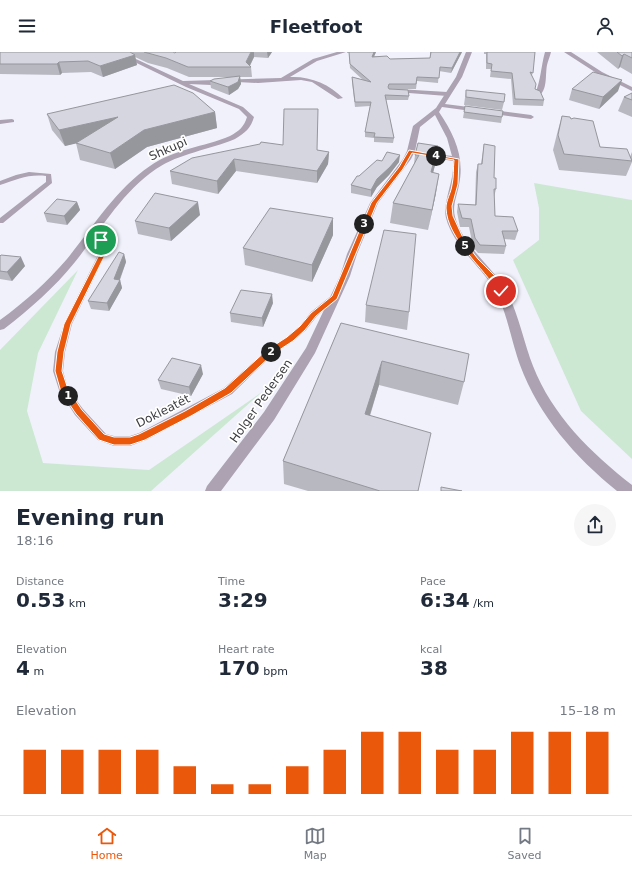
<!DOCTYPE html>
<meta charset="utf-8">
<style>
body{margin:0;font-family:"DejaVu Sans",sans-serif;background:#f6f6f7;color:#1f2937;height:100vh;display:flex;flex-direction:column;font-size:15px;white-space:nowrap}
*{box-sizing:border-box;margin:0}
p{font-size:13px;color:#747a83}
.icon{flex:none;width:22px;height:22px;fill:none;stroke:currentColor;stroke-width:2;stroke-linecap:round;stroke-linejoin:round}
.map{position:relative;height:439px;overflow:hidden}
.panel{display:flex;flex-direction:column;background:#fff;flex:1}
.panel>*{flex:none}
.pin{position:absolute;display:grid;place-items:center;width:34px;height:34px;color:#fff;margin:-17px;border:2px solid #fff;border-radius:50%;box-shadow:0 1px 4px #0007}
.km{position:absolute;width:20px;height:20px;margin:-10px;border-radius:50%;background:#222;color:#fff;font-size:11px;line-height:20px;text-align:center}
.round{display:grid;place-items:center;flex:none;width:42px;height:42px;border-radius:21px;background:#f6f6f7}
.headline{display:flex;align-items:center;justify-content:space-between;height:68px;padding:0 16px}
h1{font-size:22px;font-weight:800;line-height:30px}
.stats{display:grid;grid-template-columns:repeat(3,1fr);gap:6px;height:68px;padding:4px 16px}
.stats div{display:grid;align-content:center}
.stats b{font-size:20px;font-weight:800}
.stats small{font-size:11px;font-weight:400}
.stats p{font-size:11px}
.chart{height:112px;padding:8px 16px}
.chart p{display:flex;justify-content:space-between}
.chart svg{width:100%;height:72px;margin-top:4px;stroke:#ea580c;stroke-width:6}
header{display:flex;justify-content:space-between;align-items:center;height:52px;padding:0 16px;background:#fff;font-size:18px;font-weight:800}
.tabs{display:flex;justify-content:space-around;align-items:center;height:56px;border-top:1px solid #e0e1e3;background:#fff;font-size:11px;color:#747a83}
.tabs a{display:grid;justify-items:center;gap:2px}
.tabs .on{color:#ea580c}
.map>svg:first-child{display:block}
</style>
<header><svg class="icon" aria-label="menu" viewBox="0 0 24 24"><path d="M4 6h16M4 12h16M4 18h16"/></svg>Fleetfoot<svg class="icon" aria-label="person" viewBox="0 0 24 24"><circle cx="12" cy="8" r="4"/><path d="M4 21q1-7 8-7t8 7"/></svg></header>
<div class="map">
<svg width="632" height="439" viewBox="0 0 632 439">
<rect width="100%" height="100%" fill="#f1f1fc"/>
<g fill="#cce8d2">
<path d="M534,131l98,17v259l-51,-48 -68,-151 26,-20v-32z"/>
<path d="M78,218l-40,83 -11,58 16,52 106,7 113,-78 -111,99h-151v-141z"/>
</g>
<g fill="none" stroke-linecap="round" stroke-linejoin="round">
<g fill="#aca2b1" fill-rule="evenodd">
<path d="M398,37l49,3 3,2 -3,2 -51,-4v-2z"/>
<path d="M29,120l22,2 1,9 -49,40h-3v-5l46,-36v-6c-19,-2 -29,4 -46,9v-4l16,-6z"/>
<path d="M90,178h6c6,7 11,12 11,21l-35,73 -7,28 -2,19 5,18 15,20 23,25 8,2h16l9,-3 85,-45 43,-38 20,-13 13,-11 11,-14 20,-16 3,-1 4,3 -21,18 -11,14 -13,11 -20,13 -41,40 -86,46 -16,6h-16l-16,-6 -23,-25 -16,-25 -6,-19 2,-19 9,-28 34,-69 1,-10 -10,-13z"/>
</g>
<g fill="#aca2b1" fill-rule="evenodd">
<path d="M114,0h7l62,29 98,-3 32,-19 24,-7h9l-29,9 -27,16c20,-1 39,7 53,21l-5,1 -26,-17 -11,-2 -43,3 -21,-1 -26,3 -22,-1 54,23 11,10c-3,11 -9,16 -19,22 -26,11 -55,14 -79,30 -34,23 -56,62 -81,93 -21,26 -45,47 -71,67l-4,1v-10c25,-18 47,-38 67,-61 26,-32 49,-70 83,-93 24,-17 54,-19 80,-30 9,-5 14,-9 17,-19l-8,-8 -53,-22z"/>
<path d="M466,0h6l-10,25 -17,27 86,11 3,2 -3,2 -89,-12 -3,5c15,22 26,45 20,73 -2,11 -7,21 -4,32 8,29 35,47 50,72 12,19 19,54 28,77 19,49 58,87 99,119v6h-15c-42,-34 -78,-75 -97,-126 -8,-22 -14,-56 -25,-75 -15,-25 -41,-43 -49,-72 -4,-16 9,-38 7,-57l-31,-5 -4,-2 4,-2 30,4 -5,-18 -12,-23 -15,12 -5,24 -4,8 -33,44 -21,51 -7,22 -35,77 -41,67 -53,71h-16l2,-5 57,-74 42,-64 34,-72 7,-22 23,-51 33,-44 4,-8 6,-25 23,-18 20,-31z"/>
<path d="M545,0h6c-1,4 -3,9 -4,13 -2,10 1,26 -9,31l-3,-2c6,-14 6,-28 10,-42z"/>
<path d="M12,67l2,1v2l-14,2v-4z"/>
</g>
<path fill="#aca2b1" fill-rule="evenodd" d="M564,0h7l31,20 30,15v4l-34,-17z"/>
</g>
<g fill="#b8b8c1">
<path d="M0,0h173l2,1 1,-1h96l-4,6 -14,-1 -4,9 1,1 1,10h-12l1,7 -3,5 -9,6 -18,-7 -1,-7 20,-4h-41l-22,-9 -19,-5 -13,-6 2,8 -34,12 -12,-5 -29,1 -2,2 -60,-1z"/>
<path d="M347,0h29l-2,4 16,3 40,-1v-6h32l-11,21 -12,-2 -1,12 -21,-2 -1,8h-27l20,7 -1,4h-22l8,38 -1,5 -19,-1v-4l-9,-1v-5l5,-26 -15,1 -3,-25v-5l11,3 -13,-12 -1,-15h-2z"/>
<path d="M484,0h51l-3,24 3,13 9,11 -1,6 -30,-1 -2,-26 -21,-2 1,-8h-5v-15h-2z"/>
<path d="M597,0h35v22l-12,-7 -2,2z"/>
<path d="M572,37l46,2 -19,18 -30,-9z"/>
<path d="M466,38l38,12 -2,8 -38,-5z"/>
<path d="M632,41v24l-14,-6 6,-14z"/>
<path d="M465,54l37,11 -1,6 -38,-5z"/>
<path d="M215,60l2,16 -70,19 -32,22 -35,-9 -4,-17 -11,3 -13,-16 -5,-16z"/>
<path d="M562,64l9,3 29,28 30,10 2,-5v10l-6,14 -67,-6 -6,-20 5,-20z"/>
<path d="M484,92l10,34 2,11 -2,8 1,19 23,15 -3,9 -11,-1 2,7 -2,8 -26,-1 -5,-6 -4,-20h-9l-3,-15 1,-8 17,1 1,-33 2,-8h3z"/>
<path d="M283,93l46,7 -1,12 -11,19 -81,-12 -18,23 -46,-10 -2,-13z"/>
<path d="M438,94l-3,19 -2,8 3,20 -8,37 -38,-7 3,-20 21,-39 1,-9z"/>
<path d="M382,109l17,1 -10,13 -12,12 -6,10 -20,-4v-8l8,-9z"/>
<path d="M77,150l3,8 -13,15 -20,-3 -3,-9z"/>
<path d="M200,163l-29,26 -33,-7 -3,-13z"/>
<path d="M333,183l-21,47 -67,-17 -2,-17z"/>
<path d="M124,202l2,8 -6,18 2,8 -13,23 -18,-2 -3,-8z"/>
<path d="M0,204l25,10 -13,15 -12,-2z"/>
<path d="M273,251l-10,24 -32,-5 -1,-9z"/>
<path d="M366,253l43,7 -2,18 -42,-8z"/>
<path d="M341,271l123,59 -6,23 -79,-20 -9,31 48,75h-110l-24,-7 -1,-23z"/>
<path d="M203,322l-12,22 -30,-7 -3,-9z"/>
</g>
<g fill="#96969d">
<path d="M251,0h3v5l-5,10 -3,-5z"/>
<path d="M267,0h5l-4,6z"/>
<path d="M374,0h2l-4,9v-4z"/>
<path d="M460,0h2l-11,21 1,-5z"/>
<path d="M624,2l-4,13 -2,2 4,-13z"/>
<path d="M135,3l2,10 -34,12 -3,-11z"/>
<path d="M59,10l3,11 -2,2 -3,-11z"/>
<path d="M240,24l1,8 -3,5 -9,6 -1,-8z"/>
<path d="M622,28l-4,11 -19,18 4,-12z"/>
<path d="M215,60l2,16 -70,19 -32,22 -5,-16 34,-23z"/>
<path d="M118,65l4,16 -57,13 -6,-16z"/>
<path d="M438,94l-3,19 -7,27 3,-20z"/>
<path d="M329,100l-1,12 -11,19v-12z"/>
<path d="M400,103l-1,7 -10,13 -12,12 -6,10v-7l6,-11z"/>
<path d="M234,107l2,12 -18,23 -1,-13z"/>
<path d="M439,122l-3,19 -8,37 4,-20z"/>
<path d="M77,150l3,8 -13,15 -3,-9z"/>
<path d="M198,150l2,13 -29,26 -2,-13z"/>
<path d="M333,166v17l-21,47v-17z"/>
<path d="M124,202l2,8 -7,19 1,-1 2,8 -13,23 -2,-8 7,-24z"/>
<path d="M21,205l4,9 -13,15 -5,-9z"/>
<path d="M272,242l1,9 -10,24 -1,-9z"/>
<path d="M382,309l-3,24 -16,52 2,-23z"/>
<path d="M201,313l2,9 -12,22 -2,-9z"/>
</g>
<g fill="#d6d6e0" stroke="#96969d">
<path d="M0,0h130l5,3 -35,11 -12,-5 -29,1 -2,2h-57z"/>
<path d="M144,0h29l2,1 1,-1h75l-5,10 5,5h-63l-22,-9z"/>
<path d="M349,0h25l-2,5 15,-1 3,3 40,-1 1,-6h29l-8,16 -12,-1 -1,11 -22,-1 -1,7h-27l-1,3 1,2 19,1 1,6 -24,-1 9,43 -20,-1 1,-4 -10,-1 6,-30h-16l-3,-25 19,5 -21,-18z"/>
<path d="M487,0h48l-2,21 -3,-1 6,12 -1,5 5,2 4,9 -29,-1 -3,-26 -21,-2 1,-7 -5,-1z"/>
<path d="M617,0h15v6l-8,-4 -2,2z"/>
<path d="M593,20l29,8 -19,17 -31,-8z"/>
<path d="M240,24l-2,6 -10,5 -18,-6 4,-2z"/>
<path d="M174,33l19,8 22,19 -71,18 -34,23 -34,-10 42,-26 -59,13 -12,-16z"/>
<path d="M466,38l39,4 -1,8 -38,-5z"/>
<path d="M632,41v7l-8,-3z"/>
<path d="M465,54l38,5 -1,6 -38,-5z"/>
<path d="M284,57h34l-1,41 12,2 -12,19 -83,-12 -17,22 -47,-10 22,-13 68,-14 1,-2 22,3z"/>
<path d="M562,64l8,1 1,2 3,-1 19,3 7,26 27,2 5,12 -68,-7 -6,-19z"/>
<path d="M418,91l20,3 -7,26 8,2 -7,36 -39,-7 26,-48h-4z"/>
<path d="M484,92l11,2 -1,32h2v11h-2l1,27 18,1 5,14h-16l4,15 -26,-1 -5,-7 -4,-19 -9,-1 -4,-14 18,1 2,-41h4z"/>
<path d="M387,100l13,3 -10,12 -13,12 -6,11 -20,-5 6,-9h2l18,-16 5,1z"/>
<path d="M155,141l43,9 -29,26 -34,-7z"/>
<path d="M57,147l20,3 -13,14 -20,-3z"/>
<path d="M270,156l63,10 -21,47 -69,-17z"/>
<path d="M384,178l32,4 -7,78 -43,-7z"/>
<path d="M119,200l5,2 -10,25 6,1 -13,23 -19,-2z"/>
<path d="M1,203l20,2 -14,15 -7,-1v-15z"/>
<path d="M241,238l31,4 -10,24 -32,-5z"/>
<path d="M341,271l128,31 -5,28 -82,-21 -17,53 66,19 -13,58h-38l-97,-30z"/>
<path d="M172,306l29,7 -12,22 -31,-7z"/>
<path d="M441,435l21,4h-21z"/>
</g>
<path fill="#ea580c" stroke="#fff" d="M409,98l50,9 -1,25 -6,22 1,10 12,26 13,17 20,20 7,12 -1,2h-5c-15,-25 -52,-54 -53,-85 0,-8 5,-15 6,-23 2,-8 1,-17 2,-25l-42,-7 -9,16 -26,34 -40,96 -21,17 -11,14 -12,11 -20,13 -42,39 -40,23 -46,24 -15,5h-16l-15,-5 -23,-26 -15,-22 -6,-21 2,-19 7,-28 35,-69 2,-9 -3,-6 1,-2h4l4,8 -2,9 -34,69 -7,28 -2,19 6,18 14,21 22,24 10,3h16l9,-3 46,-23 40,-23 42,-38 20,-13 13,-11 11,-13 21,-17 39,-93 28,-36z"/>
<g text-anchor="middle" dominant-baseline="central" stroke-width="3.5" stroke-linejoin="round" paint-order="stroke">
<g font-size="12" fill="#3c3c40" stroke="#fff">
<text transform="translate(168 97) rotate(-24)">Shkupi</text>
<text transform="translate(261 349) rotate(-55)">Holger Pedersen</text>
<text transform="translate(163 359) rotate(-27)">Dokleatët</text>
</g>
</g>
</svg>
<div class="pin" style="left:101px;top:188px;background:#1e9e55"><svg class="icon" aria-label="arrive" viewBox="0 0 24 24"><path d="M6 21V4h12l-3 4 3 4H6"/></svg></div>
<div class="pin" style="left:501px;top:239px;background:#d93025"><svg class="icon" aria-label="check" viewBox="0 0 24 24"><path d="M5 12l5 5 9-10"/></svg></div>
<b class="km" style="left:68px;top:344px">1</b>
<b class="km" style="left:271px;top:300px">2</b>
<b class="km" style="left:364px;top:172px">3</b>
<b class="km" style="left:436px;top:104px">4</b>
<b class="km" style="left:465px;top:194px">5</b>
</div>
<section class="panel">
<div class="headline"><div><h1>Evening run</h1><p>18:16</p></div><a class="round"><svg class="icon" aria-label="share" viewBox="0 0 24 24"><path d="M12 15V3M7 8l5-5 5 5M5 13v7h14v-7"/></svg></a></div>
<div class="stats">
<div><p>Distance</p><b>0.53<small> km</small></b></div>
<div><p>Time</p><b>3:29</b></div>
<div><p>Pace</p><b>6:34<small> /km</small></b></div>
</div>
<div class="stats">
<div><p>Elevation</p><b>4<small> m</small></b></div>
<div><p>Heart rate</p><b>170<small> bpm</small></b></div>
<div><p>kcal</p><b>38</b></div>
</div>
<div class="chart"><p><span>Elevation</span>15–18 m</p>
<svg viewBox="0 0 160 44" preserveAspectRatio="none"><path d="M5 44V17M15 44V17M25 44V17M35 44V17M45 44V27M55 44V38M65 44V38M75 44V27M85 44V17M95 44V6M105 44V6M115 44V17M125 44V17M135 44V6M145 44V6M155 44V6"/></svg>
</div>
</section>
<nav class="tabs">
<a class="on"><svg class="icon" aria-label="home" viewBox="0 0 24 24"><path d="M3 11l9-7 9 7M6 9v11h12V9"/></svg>Home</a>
<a><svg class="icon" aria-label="map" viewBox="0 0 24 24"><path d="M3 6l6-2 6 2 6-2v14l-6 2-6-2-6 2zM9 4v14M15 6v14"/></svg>Map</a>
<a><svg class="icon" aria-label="saved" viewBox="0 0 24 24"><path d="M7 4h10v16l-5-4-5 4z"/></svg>Saved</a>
</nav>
